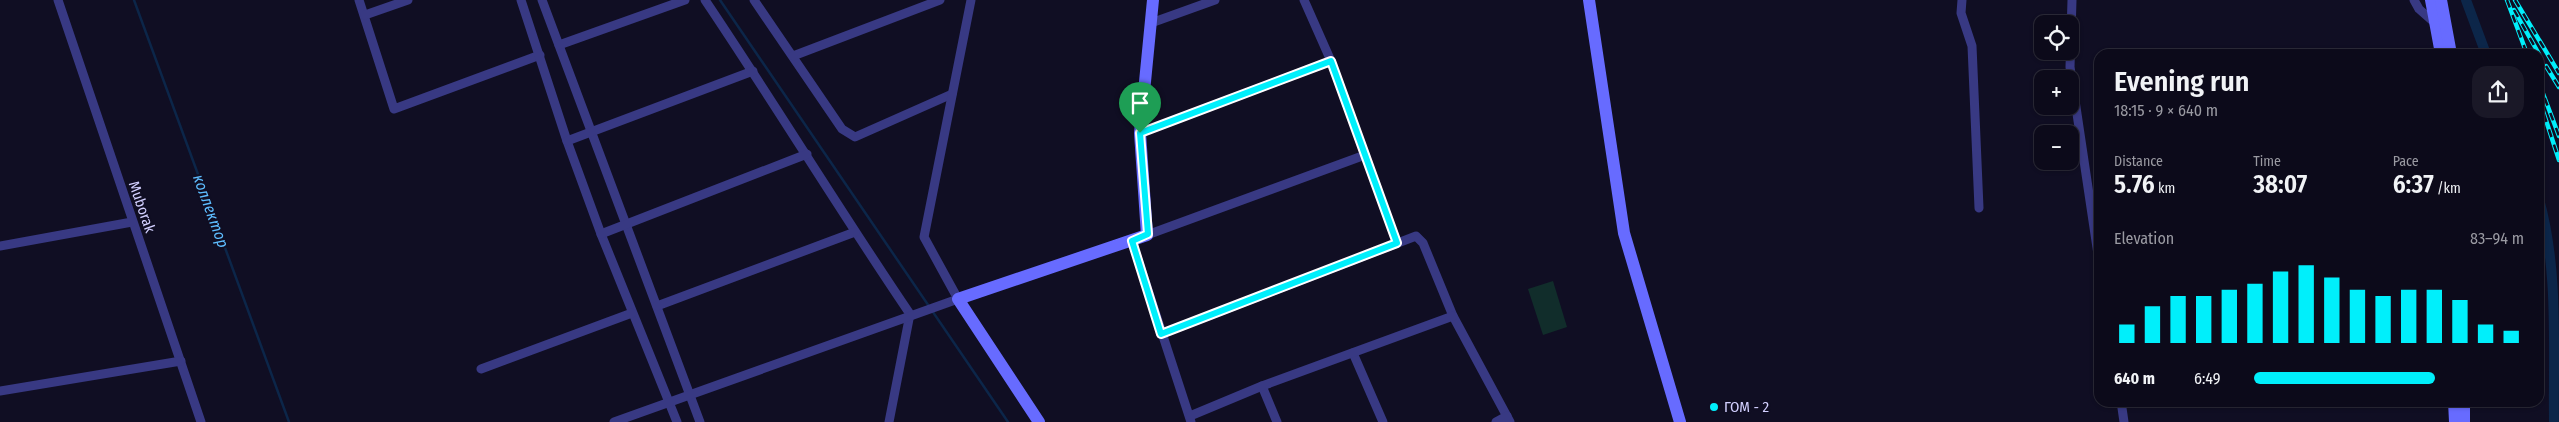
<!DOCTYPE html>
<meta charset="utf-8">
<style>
body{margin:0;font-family:"Fira Sans Condensed",sans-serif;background:#1a1827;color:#f1f3f6;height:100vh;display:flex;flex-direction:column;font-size:19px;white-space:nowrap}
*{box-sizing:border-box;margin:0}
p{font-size:16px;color:#9a9aa2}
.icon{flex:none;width:28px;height:28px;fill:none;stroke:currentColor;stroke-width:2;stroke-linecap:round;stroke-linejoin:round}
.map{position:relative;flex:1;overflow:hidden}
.panel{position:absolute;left:2094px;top:49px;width:450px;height:358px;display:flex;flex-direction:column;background:#0c0a1a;border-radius:15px;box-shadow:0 1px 4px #0004,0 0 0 1px #2c2b39}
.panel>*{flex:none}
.controls{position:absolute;left:2034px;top:15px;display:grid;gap:10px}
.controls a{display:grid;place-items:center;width:45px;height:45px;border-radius:10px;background:#0c0a1a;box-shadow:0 1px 4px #0004,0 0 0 1px #2c2b39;font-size:25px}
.pin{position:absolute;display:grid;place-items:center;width:42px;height:42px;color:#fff;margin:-51px -21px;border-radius:50% 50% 50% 0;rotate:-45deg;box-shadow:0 0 5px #0007}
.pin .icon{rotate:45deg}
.round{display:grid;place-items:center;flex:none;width:52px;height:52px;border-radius:15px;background:#1a1827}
.overview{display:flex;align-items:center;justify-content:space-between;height:85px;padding:0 20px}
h1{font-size:28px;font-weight:600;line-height:38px}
.metrics{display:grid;grid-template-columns:repeat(3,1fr);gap:8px;height:85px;padding:5px 20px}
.metrics div{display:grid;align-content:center}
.metrics b{font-size:25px;font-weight:600}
.metrics small{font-size:14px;font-weight:400}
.metrics p{font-size:14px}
.chart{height:140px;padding:10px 20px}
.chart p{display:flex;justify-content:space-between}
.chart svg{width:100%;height:90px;margin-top:5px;stroke:#00effb;stroke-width:6}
ul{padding:0 20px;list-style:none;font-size:16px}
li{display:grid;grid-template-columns:80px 60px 1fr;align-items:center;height:38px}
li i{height:12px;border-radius:6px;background:#00effb}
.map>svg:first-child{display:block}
</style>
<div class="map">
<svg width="2559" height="422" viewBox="0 0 2559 422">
<rect width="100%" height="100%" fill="#100e23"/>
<path fill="#112d2b" d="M1553,281l14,46 -24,8 -15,-46z"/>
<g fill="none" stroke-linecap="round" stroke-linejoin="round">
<g stroke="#0c2649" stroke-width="2.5">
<path d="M134,0l155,422"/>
<path d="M720,0l288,422"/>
</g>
<g stroke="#0c2649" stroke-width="10">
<path d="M2466,0l20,54"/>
<path d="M2539,199c20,72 14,149 15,223"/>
</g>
<g stroke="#383983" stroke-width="9">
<path d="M58,0l143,422"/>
<path d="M359,0l35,109 146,-54"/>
<path d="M521,0l46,141 34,93 76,188"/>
<path d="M542,0l158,422"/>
<path d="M705,0c70,104 135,211 205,314l-21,108"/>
<path d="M754,0l88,129 13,8 97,-43"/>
<path d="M1304,0l27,61 66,182"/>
<path d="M1962,0l-1,13 11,33 7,162"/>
<path d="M2072,0l-2,67 29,194"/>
<path d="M2414,0l5,9 17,15"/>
<path d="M365,15l43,-15"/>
<path d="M1151,23l64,-23"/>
<path d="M559,45l126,-45"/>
<path d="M793,56l147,-56"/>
<path d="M1140,133l191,-72"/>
<path d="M567,141l186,-70"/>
<path d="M601,234l206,-80"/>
<path d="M1147,235l218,-80"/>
<path d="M1132,241l59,181"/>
<path d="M0,246l132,-24"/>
<path d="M657,306l198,-74"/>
<path d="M1161,334l255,-98 7,7 30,73 57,106"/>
<path d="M1353,353l30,69"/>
<path d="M481,369l151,-56"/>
<path d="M1262,386l15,36"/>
<path d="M0,391l181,-30"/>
<path d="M2121,401l3,21"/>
<path d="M1190,416l72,-30 191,-70"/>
<path d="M614,422l344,-123 -34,-62 47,-237"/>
<path d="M1496,422l11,-6"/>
</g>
<g stroke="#676bff" stroke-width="12">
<path d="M1589,0l35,233 56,189"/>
<path d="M2431,0l10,54"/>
<path d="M2441,0l10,54"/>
<path d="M2454,401l1,21"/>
<path d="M2464,401v21"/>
<path d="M1039,422l-81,-123 189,-64 -7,-102 13,-133"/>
</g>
<g stroke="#00effb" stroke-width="4.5">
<g id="rail">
<path d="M2507,0l20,54"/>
<path d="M2515,0l44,73"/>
<path d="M2514,10l25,44"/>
<path d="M2546,66l13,21"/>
<path d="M2539,83l20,53"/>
<path d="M2539,99l20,61"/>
</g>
</g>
<use href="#rail" stroke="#100e23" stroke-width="2.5" stroke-dasharray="8" stroke-linecap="butt"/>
</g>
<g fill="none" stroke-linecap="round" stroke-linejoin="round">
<g stroke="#fff" stroke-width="10">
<path id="route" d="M1331,61l66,182 -236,91 -29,-93 16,-7 -8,-101z"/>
</g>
<use href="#route" stroke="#00effb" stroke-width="6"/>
</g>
<circle fill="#00effb" stroke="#100e23" stroke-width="2" cx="1714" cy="407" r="5"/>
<g text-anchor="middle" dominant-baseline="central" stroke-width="4" stroke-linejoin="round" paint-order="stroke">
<g font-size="15" fill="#d3d0ff" stroke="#100e23">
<text transform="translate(142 207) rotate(71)">Muborak</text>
</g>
<g font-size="15" fill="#d3d0ff" stroke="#100e23" text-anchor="start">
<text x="1724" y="407">ГОМ - 2</text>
</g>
<g font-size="16" font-style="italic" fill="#5ebdff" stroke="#100e23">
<text transform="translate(211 211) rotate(70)">коллектор</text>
</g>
</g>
</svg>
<div class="controls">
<a><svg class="icon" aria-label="locate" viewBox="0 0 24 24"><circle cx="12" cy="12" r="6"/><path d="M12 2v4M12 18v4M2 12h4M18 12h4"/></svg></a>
<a>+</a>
<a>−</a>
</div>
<div class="pin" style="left:1140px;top:133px;background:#1e9e55"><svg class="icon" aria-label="arrive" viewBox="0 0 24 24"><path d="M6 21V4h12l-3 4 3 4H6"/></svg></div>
<section class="panel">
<div class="overview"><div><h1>Evening run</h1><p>18:15 · 9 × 640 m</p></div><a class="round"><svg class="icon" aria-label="share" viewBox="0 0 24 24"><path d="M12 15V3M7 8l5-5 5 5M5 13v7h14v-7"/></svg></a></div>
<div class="metrics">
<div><p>Distance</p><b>5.76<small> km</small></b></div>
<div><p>Time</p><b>38:07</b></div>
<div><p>Pace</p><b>6:37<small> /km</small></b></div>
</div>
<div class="chart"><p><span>Elevation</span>83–94 m</p>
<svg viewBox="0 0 160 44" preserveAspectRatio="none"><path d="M5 44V35M15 44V26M25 44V21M35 44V21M45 44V18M55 44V15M65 44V9M75 44V6M85 44V12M95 44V18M105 44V21M115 44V18M125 44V18M135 44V23M145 44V35M155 44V38"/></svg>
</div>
<ul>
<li><b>640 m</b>6:49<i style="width:67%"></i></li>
</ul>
</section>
</div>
